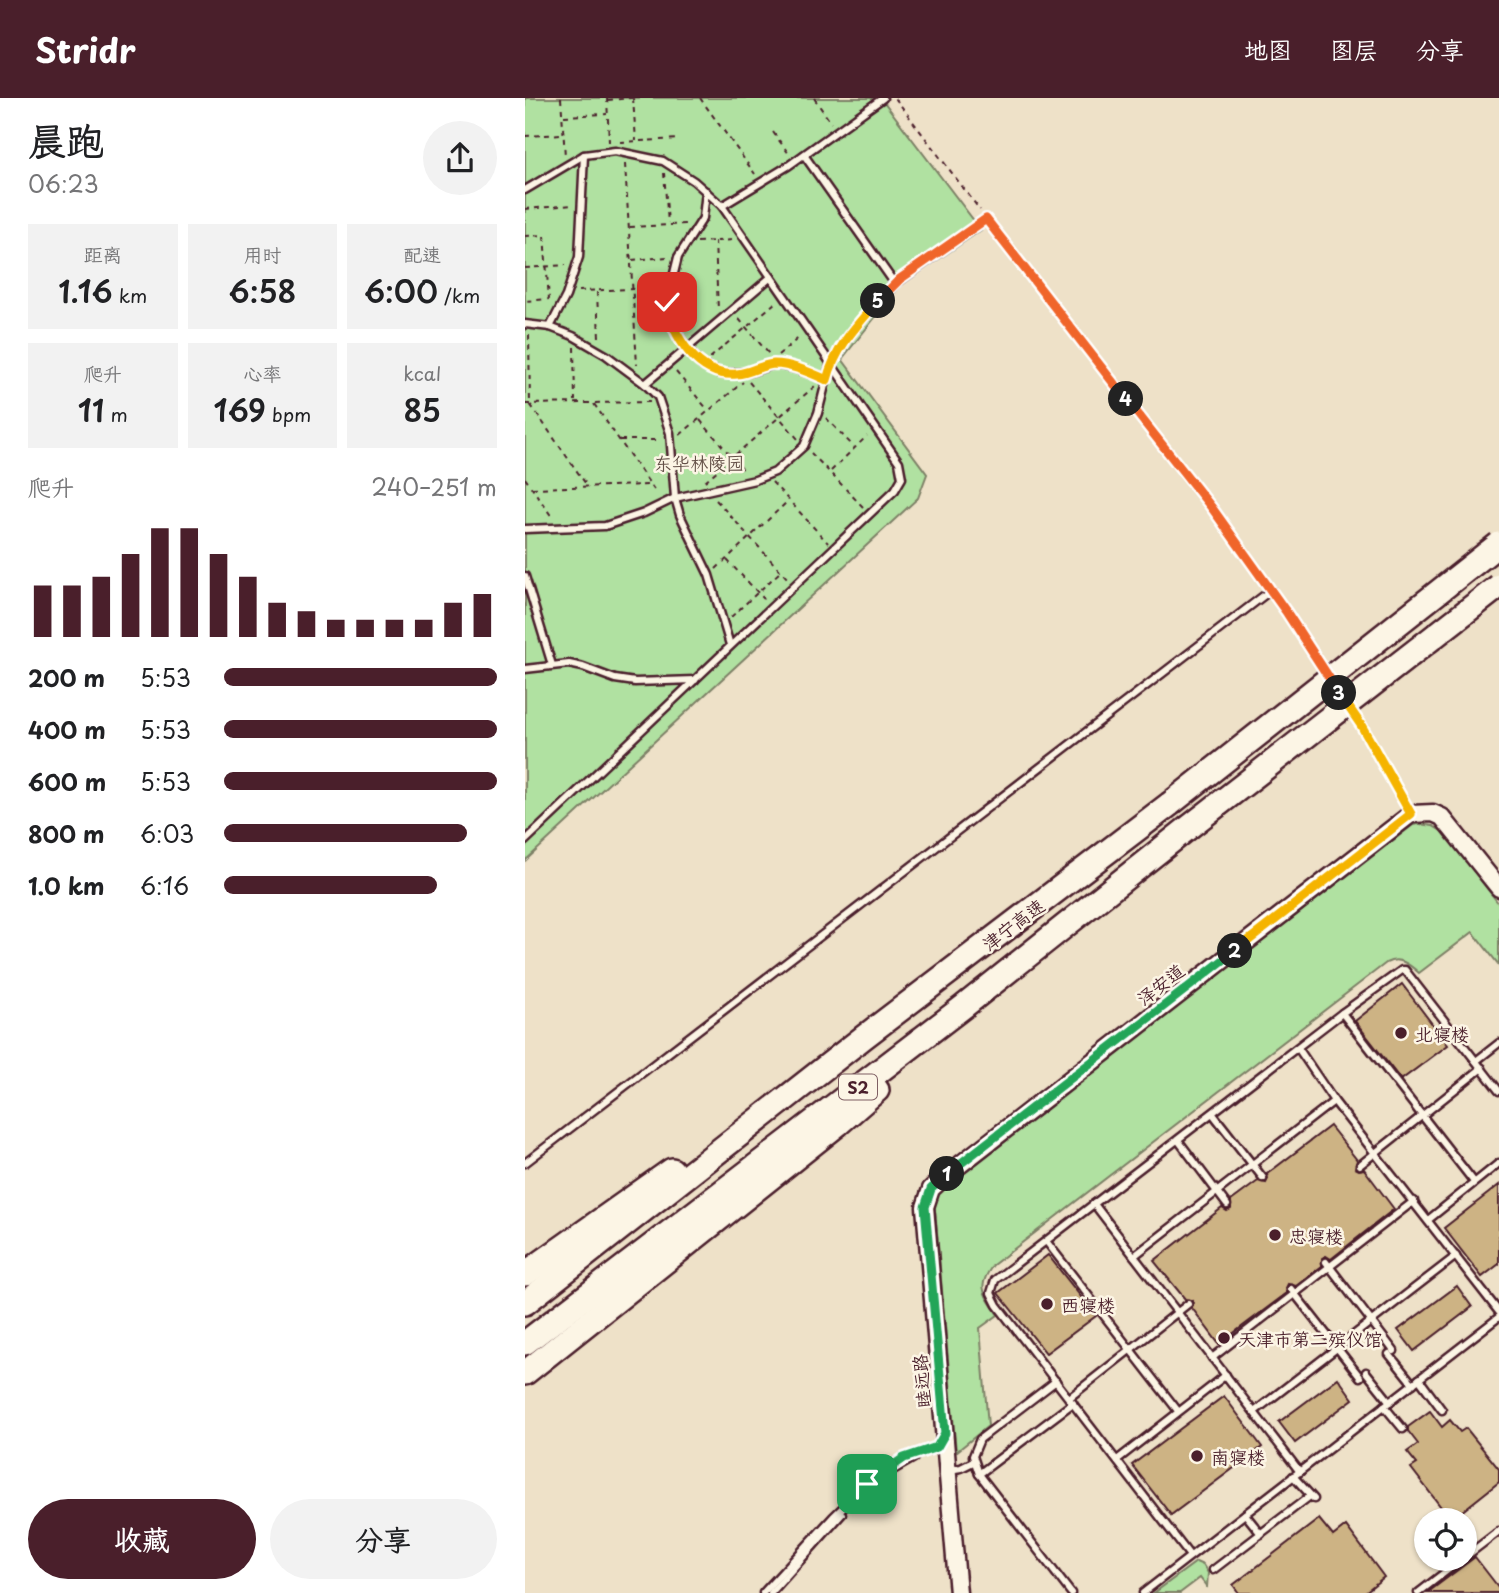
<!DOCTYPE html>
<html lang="zh">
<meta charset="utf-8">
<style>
body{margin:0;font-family:"Playpen Sans","LXGW WenKai TC",sans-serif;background:#f2f2f2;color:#202124;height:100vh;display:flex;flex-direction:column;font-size:26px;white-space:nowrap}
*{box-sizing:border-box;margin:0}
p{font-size:23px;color:#757577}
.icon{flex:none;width:38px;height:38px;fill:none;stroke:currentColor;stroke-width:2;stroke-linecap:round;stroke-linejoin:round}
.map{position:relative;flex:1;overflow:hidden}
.side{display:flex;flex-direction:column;background:#fff;width:525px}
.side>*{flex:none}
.fabs{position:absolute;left:889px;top:1410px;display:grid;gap:14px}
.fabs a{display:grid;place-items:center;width:63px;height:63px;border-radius:50%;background:#fff;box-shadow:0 2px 5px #0004;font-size:35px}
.pin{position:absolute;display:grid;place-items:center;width:60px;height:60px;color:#fff;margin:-30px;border-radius:14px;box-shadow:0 4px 10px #0006}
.km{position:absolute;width:35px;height:35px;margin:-18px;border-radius:50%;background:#222;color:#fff;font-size:19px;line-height:35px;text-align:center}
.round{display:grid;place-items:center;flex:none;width:74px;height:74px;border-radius:37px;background:#f2f2f2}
.overview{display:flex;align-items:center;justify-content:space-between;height:119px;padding:0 28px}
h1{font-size:38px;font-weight:600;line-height:52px}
.stats{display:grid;grid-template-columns:repeat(3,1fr);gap:10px;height:119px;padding:7px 28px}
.stats div{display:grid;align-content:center;border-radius:0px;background:#f2f2f2;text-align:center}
.stats b{font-size:30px;font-weight:600}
.stats small{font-size:19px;font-weight:400}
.stats p{font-size:19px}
.chart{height:196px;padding:14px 28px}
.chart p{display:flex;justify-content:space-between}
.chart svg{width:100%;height:126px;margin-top:7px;stroke:#4a1f2b;stroke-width:6}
.button{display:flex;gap:14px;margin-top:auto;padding:14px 28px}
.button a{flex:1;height:80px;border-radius:42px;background:#4a1f2b;color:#fff;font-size:28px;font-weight:600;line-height:80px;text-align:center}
.button a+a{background:#f2f2f2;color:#202124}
ul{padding:0 28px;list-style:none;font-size:23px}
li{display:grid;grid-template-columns:112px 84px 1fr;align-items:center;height:52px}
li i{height:18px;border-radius:9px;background:#4a1f2b}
header{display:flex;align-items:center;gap:42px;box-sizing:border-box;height:98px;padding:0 35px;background:#4a1f2b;color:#fff}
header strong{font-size:33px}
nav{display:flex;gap:38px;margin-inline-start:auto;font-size:24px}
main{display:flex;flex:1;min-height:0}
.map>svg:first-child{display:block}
</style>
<header>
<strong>Stridr</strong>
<nav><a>地图</a><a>图层</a><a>分享</a></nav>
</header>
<main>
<section class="side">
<div class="overview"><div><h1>晨跑</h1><p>06:23</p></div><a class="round"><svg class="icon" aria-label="share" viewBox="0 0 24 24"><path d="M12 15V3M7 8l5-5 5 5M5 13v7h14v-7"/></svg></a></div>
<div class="stats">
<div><p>距离</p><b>1.16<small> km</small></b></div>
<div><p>用时</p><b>6:58</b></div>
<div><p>配速</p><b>6:00<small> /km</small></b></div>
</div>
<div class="stats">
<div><p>爬升</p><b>11<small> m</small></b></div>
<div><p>心率</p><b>169<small> bpm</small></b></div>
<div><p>kcal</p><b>85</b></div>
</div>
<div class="chart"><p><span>爬升</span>240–251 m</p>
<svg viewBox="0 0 160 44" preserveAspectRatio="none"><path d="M5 44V26M15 44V26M25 44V23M35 44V15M45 44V6M55 44V6M65 44V15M75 44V23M85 44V32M95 44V35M105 44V38M115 44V38M125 44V38M135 44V38M145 44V32M155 44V29"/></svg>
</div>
<ul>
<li><b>200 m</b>5:53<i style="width:100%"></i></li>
<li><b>400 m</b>5:53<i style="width:100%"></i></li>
<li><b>600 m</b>5:53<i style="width:100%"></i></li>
<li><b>800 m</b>6:03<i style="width:89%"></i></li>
<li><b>1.0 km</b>6:16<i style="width:78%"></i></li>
</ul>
<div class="button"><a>收藏</a><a>分享</a></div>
</section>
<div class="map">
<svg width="974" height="1495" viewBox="0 0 974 1495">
<rect width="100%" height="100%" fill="#eee1c8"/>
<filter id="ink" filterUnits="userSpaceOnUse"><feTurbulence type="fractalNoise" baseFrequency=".0143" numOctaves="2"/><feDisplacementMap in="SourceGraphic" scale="14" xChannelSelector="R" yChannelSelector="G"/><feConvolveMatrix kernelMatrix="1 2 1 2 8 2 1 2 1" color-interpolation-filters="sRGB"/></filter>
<g filter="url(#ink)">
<g fill="#b0e1a1" stroke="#7d8066" stroke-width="2">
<path d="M0,0h356l100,132 -80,55 -59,74 85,115 -9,24 -393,363z"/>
<path d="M894,726l14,2 10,6 56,72v61l-26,-33 -54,41c-10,-9 -20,-17 -33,-10l-393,302c-17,23 -9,28 5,50l-18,13 8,98 -32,26 -21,-242v-7l6,-14 472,-364z"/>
<path d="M671,1464l7,3 5,8 -1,14 -7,-9 -20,15h-26z"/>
</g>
<g fill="#cdb384" stroke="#4a1f2b" stroke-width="2">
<path d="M877,886l46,61 -47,35 -46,-59z"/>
<path d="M805,1028l27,34 -2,8 4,2 5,-1 30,40 -63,50 -5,-3 -4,2v8l-26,20 -8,-2 -2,4 1,5 -68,51 -27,-36 1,-7 -8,-2 -31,-38 68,-53 5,3 4,-2v-8l27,-20 8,2 2,-4 -1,-5z"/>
<path d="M974,1087v79l-17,13 -38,-49z"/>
<path d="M523,1157l48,61 -50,37 -48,-60z"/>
<path d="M932,1188l15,21 -58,44 -16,-21z"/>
<path d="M813,1280l15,21 -58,44 -16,-21z"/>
<path d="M699,1298l38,51 -91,68 -39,-50z"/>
<path d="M905,1313l12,16 8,-7 10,12 6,-4 33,41v13l-48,38 -40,-52 6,-4 -10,-12 11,-8 -10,-13v-4z"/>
<path d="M794,1421l14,17 13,-10 38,51 -20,16h-125l-6,-8z"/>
<path d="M950,1459l24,31v5h-72z"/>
</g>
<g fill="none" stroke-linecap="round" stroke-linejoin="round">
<g stroke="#4a1f2b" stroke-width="11">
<g id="service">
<path d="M279,57l91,129"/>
<path d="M0,92l59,-35 31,-4 48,10 31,20 28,25 66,-40 95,-68"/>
<path d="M181,93l-3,27 -25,39 -11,45 4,20 15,26 16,17 20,9 28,-2 25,-8 19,4 33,11"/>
<path d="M0,226l25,3 23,9 33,19 39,29 13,13 12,36 5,65 5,17 29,60 21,70"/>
<path d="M25,229l16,-31 13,-39 5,-102"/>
<path d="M120,286l126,-107"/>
<path d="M0,431l80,-3 39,-13 31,-15 80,-18 20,-8 29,-26 14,-33 13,-51 26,-36 38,-42 91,-65"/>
<path d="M0,478l27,89"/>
<path d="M0,571l44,-5 14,3 32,12 20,3 60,-2"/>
<path d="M0,743l370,-351 7,-12 -3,-16 -177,-256"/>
<path d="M817,915l132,169"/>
<path d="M773,950l36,53 165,211"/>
<path d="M951,963l23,-18"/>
<path d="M688,1016l50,64"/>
<path d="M653,1042l49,65"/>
<path d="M0,1065l746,-573"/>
<path d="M835,1067l122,-97"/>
<path d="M569,1106l206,268"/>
<path d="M903,1122l71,-57"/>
<path d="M521,1143l132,170"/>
<path d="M609,1158l200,-155"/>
<path d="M801,1164l68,89"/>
<path d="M766,1191l69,88"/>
<path d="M864,1256l24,30"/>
<path d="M687,1260l202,-157"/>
<path d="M841,1274l24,30"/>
<path d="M894,1281l23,31"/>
<path d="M531,1283l-76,58 -7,17 6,18 92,119"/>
<path d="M544,1300l119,-94"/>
<path d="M859,1308l19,23"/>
<path d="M729,1314l202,-156"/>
<path d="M592,1362l109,-85"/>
<path d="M424,1372l12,-2 12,-6"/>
<path d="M454,1376l94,-71"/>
<path d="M768,1378l21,23"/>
<path d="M335,1398l26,-22 28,-16"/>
<path d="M720,1416l16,20"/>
<path d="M665,1458l-193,-251 -6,-12 4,-13 347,-267 60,-43h3l94,121"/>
<path d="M940,1459l34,-26"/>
<path d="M688,1472l97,-74"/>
<path d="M238,1495l70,-76 34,-33 37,-26 33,-11 5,-5"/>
<path d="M246,1495l71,-79"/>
<path d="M618,1495l356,-276"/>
<path d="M893,1495l44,-34"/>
</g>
</g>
<g stroke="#4a1f2b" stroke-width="21">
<path id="tertiary" d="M433,1495l-33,-386 6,-18 12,-11 468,-364 22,-1 9,4 57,71"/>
</g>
<g stroke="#4a1f2b" stroke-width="28">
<g id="motorway">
<path d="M0,1176l147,-104"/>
<path d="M0,1205l339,-266 306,-233"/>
<path d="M0,1245l438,-336 225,-179"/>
<path d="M0,1275l313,-249 39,-34"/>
</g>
</g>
<g stroke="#4a1f2b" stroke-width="2" stroke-dasharray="5 5" stroke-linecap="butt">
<path d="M36,0l4,58"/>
<path d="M82,0l2,44"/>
<path d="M108,0l3,43"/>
<path d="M175,0l55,76"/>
<path d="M289,0l17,25"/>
<path d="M370,0l85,112"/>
<path d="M83,2l24,-2"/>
<path d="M39,18l43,-2"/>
<path d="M248,34l16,22"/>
<path d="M0,38l37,-2"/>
<path d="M95,44l59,-3"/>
<path d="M100,66l12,201"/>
<path d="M139,75l4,50"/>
<path d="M0,111l48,-4"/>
<path d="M467,128l220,282 53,74"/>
<path d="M105,129l57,-3"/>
<path d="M0,138l19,-1 5,64 -24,2"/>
<path d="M190,143l3,69"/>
<path d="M172,144l37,-2"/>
<path d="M107,162l36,-3"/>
<path d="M0,170l41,-3"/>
<path d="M54,193l54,-2"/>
<path d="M72,194l2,46"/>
<path d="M214,221l30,35"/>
<path d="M4,237l1,69 58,83"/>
<path d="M49,249l1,54"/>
<path d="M253,257l23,-19"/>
<path d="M185,260l65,-55"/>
<path d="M151,274l32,38"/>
<path d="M224,284l49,57"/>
<path d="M0,306l125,-2"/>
<path d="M69,306l63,90"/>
<path d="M301,320l28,29"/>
<path d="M175,322l44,51"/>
<path d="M155,337l63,-53"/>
<path d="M95,342h40"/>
<path d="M286,355l52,54"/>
<path d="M306,373l36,-35"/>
<path d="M0,380l27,39"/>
<path d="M180,383l110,-95"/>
<path d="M247,384l56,61"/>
<path d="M7,390l118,-3"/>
<path d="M191,402l72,79"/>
<path d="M202,462l37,39"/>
<path d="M191,471l73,-69"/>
<path d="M752,500l43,66"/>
<path d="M206,519l50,-46"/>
<path d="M831,620l48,83"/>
</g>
<use href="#service" stroke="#fcf5e5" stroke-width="6"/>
<use href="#tertiary" stroke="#fcf5e5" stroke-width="16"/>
<use href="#motorway" stroke="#fcf5e5" stroke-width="23"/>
<g stroke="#4a1f2b" stroke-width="28" stroke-linecap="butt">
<g id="motorway-bridge">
<path d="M645,706l329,-260"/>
<path d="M663,730l311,-242"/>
</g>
</g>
<use href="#motorway-bridge" stroke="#fcf5e5" stroke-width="23"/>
</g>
</g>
<g fill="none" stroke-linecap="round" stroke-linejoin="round" filter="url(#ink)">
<g stroke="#fff" stroke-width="14">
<path id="split-1" d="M342,1386l37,-26 33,-11 8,-14 -20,-226 6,-18 16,-15"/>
</g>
<g stroke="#fff" stroke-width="14">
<path id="split-2" d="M422,1076l288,-223"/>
</g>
<g stroke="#fff" stroke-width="14">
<path id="split-3" d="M710,853l176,-137 -50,-89 -22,-32"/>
</g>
<g stroke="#fff" stroke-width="14">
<path id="split-4" d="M601,301l86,109 75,105 52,80"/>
</g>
<g stroke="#fff" stroke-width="14">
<path id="split-5" d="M353,203l22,-22 86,-60 140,180"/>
</g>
<g stroke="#fff" stroke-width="14">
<path id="split-6" d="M142,204c4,34 32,76 70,72 13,-1 24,-9 37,-10 17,0 37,9 53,16 8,-32 30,-55 51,-79"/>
</g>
<use href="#split-1" stroke="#22a559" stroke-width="9"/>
<use href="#split-2" stroke="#22a559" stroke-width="9"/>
<use href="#split-3" stroke="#f5b400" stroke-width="9"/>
<use href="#split-4" stroke="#f0652b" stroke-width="9"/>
<use href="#split-5" stroke="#f0652b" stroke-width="9"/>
<use href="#split-6" stroke="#f5b400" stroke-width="9"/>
</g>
<g fill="#4a1f2b" stroke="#fcf5e5" stroke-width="2.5">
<circle cx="876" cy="935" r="7"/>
<circle cx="750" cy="1137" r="7"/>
<circle cx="522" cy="1206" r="7"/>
<circle cx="699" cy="1240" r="7"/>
<circle cx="672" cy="1358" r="7"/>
</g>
<g text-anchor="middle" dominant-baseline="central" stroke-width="5" stroke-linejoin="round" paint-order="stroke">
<rect fill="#fcf5e5" stroke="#7f5f63" stroke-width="2" x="314" y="976.5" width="38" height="25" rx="5"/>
<g font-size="16" font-weight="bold" fill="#4a1f2b">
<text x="333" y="989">S2</text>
</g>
<g font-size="18" fill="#645048" stroke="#fcf5e5">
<text x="174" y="364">东华林陵园</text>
</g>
<g font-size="18" fill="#4a1f2b" stroke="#fcf5e5">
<text transform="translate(488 826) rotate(-37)">津宁高速</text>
<text transform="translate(635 886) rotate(-38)">泽安道</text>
<text transform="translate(396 1283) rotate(-95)">睦远路</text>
</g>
<g font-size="18" fill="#4a1f2b" stroke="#fcf5e5" text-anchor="start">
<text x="890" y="935">北寝楼</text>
<text x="764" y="1137">忠寝楼</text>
<text x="536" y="1206">西寝楼</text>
<text x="713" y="1240">天津市第二殡仪馆</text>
<text x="686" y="1358">南寝楼</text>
</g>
</g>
</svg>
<div class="fabs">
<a><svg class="icon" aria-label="locate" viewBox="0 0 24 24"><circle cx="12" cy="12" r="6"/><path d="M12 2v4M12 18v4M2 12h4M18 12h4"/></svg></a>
</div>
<div class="pin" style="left:342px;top:1386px;background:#1e9e55"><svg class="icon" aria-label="arrive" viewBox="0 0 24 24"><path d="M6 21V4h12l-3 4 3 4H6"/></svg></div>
<div class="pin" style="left:142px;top:204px;background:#d93025"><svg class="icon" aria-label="check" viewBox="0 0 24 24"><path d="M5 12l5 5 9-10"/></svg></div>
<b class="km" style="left:422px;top:1076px">1</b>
<b class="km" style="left:710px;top:853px">2</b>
<b class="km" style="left:814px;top:595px">3</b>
<b class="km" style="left:601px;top:301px">4</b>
<b class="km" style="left:353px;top:203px">5</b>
</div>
</main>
